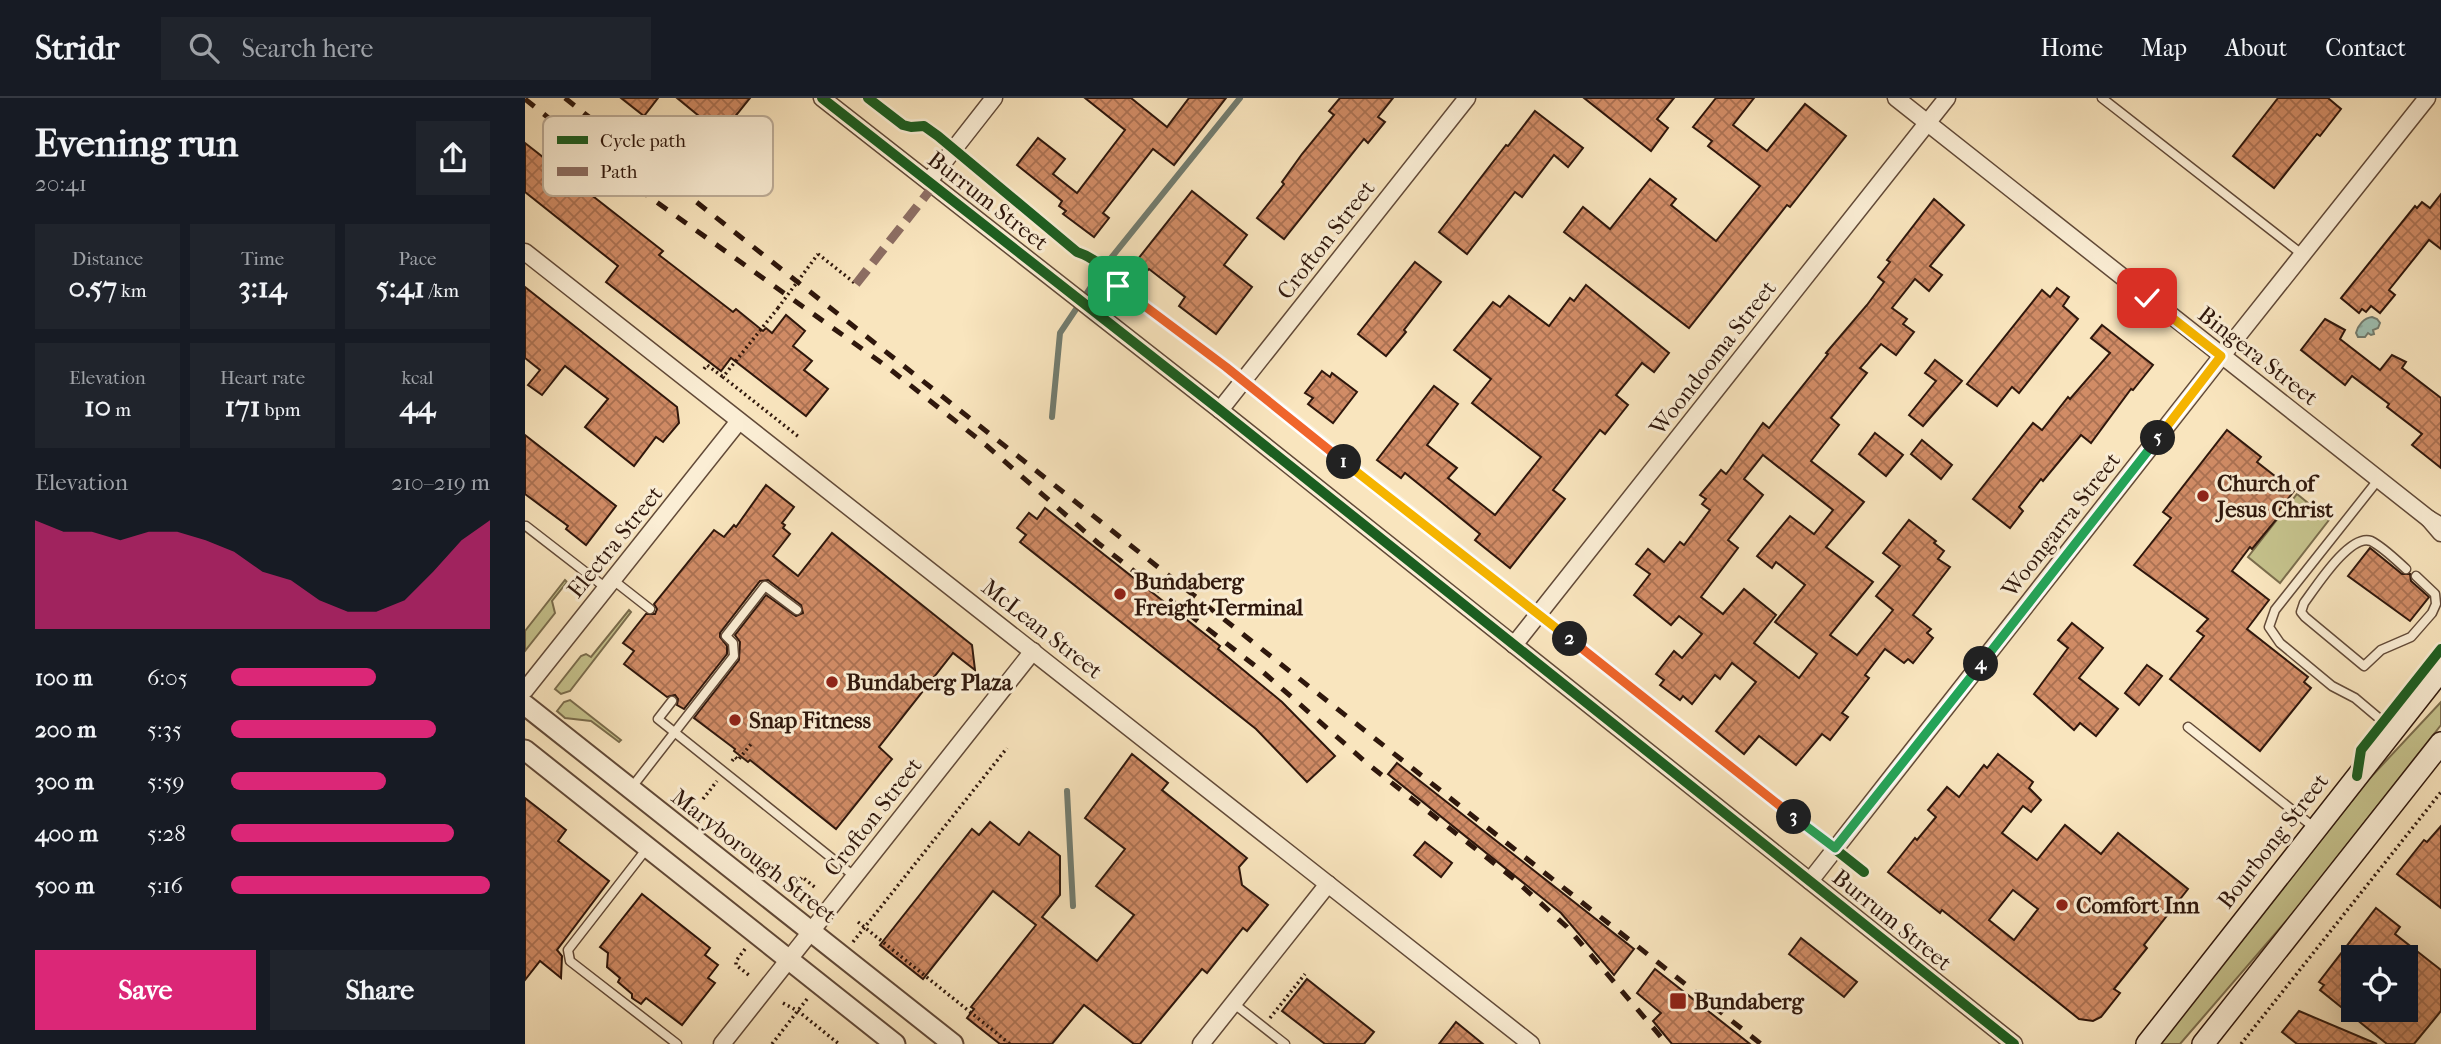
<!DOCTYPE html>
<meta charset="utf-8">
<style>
body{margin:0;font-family:"IM FELL French Canon",serif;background:#20242c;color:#f1f3f6;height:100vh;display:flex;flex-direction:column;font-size:26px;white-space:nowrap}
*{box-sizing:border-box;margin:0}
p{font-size:23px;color:#9ea1a6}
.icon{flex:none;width:38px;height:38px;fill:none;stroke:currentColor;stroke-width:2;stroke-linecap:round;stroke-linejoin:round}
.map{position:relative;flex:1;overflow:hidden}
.drawer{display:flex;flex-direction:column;background:#171b24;width:525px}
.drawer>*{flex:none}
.tools{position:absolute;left:1816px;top:847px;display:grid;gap:14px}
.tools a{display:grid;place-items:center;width:77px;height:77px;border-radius:0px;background:#171b24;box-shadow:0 7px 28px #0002;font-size:35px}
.pin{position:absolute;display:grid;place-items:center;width:60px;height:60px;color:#fff;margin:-30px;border-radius:14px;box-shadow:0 4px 10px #0006}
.km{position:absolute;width:35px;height:35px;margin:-18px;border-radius:50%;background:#222;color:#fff;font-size:19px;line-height:35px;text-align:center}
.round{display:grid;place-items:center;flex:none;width:74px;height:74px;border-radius:0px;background:#20242c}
.headline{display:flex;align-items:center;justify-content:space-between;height:119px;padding:0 35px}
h1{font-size:38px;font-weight:700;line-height:52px}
.stats{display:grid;grid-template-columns:repeat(3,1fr);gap:10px;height:119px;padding:7px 35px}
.stats div{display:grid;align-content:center;border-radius:0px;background:#20242c;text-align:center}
.stats b{font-size:30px;font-weight:700}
.stats small{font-size:19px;font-weight:400}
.stats p{font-size:19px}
.chart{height:196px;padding:14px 35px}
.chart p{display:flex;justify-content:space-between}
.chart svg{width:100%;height:126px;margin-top:7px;fill:#db2777;opacity:.7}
.button{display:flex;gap:14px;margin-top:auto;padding:14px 35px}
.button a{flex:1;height:80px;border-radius:0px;background:#db2777;color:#fff;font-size:28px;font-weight:700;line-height:80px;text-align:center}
.button a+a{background:#20242c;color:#f1f3f6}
ul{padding:0 35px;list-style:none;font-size:23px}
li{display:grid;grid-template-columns:112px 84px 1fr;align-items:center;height:52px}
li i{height:18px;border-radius:9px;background:#db2777}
header{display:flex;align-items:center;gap:42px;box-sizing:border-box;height:98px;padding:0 35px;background:#171b24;border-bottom:2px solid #363941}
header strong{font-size:33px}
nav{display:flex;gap:38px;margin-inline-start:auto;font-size:24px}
.search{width:490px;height:63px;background:#20242c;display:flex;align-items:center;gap:18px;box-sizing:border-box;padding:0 24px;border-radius:0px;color:#9ea1a6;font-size:26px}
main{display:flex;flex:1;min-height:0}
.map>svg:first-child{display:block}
</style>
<header>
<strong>Stridr</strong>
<div class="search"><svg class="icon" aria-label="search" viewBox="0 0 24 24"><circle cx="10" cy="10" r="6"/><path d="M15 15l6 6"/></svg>Search here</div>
<nav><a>Home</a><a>Map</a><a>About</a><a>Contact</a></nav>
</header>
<main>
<section class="drawer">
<div class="headline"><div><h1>Evening run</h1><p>20:41</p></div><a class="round"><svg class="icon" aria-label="share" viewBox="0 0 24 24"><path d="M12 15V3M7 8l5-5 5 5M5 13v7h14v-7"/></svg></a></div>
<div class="stats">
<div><p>Distance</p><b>0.57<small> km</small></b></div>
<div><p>Time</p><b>3:14</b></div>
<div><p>Pace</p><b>5:41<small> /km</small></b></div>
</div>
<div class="stats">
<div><p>Elevation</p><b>10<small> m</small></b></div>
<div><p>Heart rate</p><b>171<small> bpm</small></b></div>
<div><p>kcal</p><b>44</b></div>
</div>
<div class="chart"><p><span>Elevation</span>210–219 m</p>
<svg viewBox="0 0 160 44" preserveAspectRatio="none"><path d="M0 44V6L10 10L20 10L30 13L40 10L50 10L60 13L70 17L80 24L90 27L100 34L110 38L120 38L130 34L140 24L150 13L160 6V44z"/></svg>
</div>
<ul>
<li><b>100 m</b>6:05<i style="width:56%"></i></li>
<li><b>200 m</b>5:35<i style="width:79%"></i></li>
<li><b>300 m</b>5:59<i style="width:60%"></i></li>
<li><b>400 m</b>5:28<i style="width:86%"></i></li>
<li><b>500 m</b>5:16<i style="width:100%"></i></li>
</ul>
<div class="button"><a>Save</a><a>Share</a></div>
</section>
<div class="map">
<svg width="1916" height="946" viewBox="0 0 1916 946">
<defs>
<pattern id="water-ripples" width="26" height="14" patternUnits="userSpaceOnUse" patternTransform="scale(1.75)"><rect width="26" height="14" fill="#9ebfb1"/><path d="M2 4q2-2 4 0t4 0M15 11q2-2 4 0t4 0" fill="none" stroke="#88a397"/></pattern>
<pattern id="building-cross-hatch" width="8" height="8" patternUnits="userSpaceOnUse" patternTransform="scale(1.75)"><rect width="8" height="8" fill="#d18c66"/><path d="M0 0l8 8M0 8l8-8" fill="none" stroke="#aa7152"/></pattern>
</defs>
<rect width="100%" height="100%" fill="#f9e5be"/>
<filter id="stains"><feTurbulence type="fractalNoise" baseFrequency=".00286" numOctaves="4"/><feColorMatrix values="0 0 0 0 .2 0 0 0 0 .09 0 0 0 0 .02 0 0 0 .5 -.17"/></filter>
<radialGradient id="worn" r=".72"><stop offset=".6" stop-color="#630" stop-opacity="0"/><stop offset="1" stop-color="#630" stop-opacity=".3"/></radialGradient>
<g fill="#c5c28c" stroke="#7a6c4c" stroke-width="2">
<path d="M1772,396l32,26 -49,63 -32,-26z"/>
<path d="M40,482l2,2 -15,19 3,12 -30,38v-20z"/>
<path d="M104,512l2,2 -61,79 -9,3 -6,-5 26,-33 5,-2 5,3z"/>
<path d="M45,602l51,40 -2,2 -28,-21 -26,-3 -8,-7 7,-9z"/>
<path d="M1916,604v23l-142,181 -119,138h-20l210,-266z"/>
</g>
<path fill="url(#water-ripples)" stroke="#727c6f" stroke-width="2" d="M1847,219l5,2 3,4 -2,5 -5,2 1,4 -3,1 -3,-2 -3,4h-7l-2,-4c2,-8 8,-15 16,-16z"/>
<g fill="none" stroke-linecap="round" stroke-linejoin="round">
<g stroke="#727c6f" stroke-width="6">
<path d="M527,319l8,-84 47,-70 133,-165"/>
<path d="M542,693l6,115"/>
</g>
</g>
<g fill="url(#building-cross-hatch)" stroke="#2f170c" stroke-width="2" fill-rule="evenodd">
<path d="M96,0h37l-14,18z"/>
<path d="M152,0h73l-29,36z"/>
<path d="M560,0h46l36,29 22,-29h37l-52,67 -21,-16 -50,64 6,5 -15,19 -31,-23 3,-3 -7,-5 3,-5 -45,-36 21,-27 27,21 -12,15 24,19 48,-63z"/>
<path d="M815,0h53l-15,19 7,5 -17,21 -4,-4 -80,100 -27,-21 27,-34 -2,-2 20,-28 32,-39 -5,-4z"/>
<path d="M1059,0h90l-17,21 11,9 -17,23z"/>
<path d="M1191,0h38l-21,27 34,26 38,-47 41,32 -56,71 -3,-2 -98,123 -125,-96 19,-25 27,22 40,-50 26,20 -5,6 45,36 44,-55 -52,-40 4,-5 -19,-14z"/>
<path d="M1753,0h50l13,11 -21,27 -3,-2 -43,54 -41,-32z"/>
<path d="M1010,13l48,37 -15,19 -14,-12 -32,42 -7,-5 -48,62 -28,-22 67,-87 2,1z"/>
<path d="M0,45l138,108 -4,4 74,57 3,-3 27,22 3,-3 6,5 14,-18 19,16 -12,15 19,15 -8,9 24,19 -22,27 -75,-58 -10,13 -115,-89 12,-16 -93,-74z"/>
<path d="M667,93l55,44 -23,30 28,22 -36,47 -37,-28 6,-9 -36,-28 -4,4 -11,-9z"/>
<path d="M1916,96v55l-12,-9 -40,50 6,5 -15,18 -9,-7 -5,6 -4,-3 -3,4 -18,-15 74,-92 2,2 5,-6 8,6z"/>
<path d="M1409,101l30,26 -34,41 12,9 -13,16 -14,-12 -23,29 15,11 -4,5 11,8 -18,23 -15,-11 -21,24 7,5 -36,45 8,7 -28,36 53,41 -38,45 47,35 -43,53 27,20 36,-45 -17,-14 24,-30 -17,-13 26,-33 27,21 -2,2 10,8 -6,8 12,8 -37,48 18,14 -4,4 6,5 -20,25 -5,-4 -4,4 -19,-14 -20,26 4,3 -27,35 6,4 -18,23 -8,-6 -26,31 -37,-29 -15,18 -28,-23 40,-49 -24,-19 -12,16 -5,-4 -23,29 -9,-8 -3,4 -20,-15 4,-5 -8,-6 18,-23 8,7 20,-24 -23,-18 -8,9 -37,-30 16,-21 -14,-10 12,-15 16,13 16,-20 4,3 26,-35 -8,-6 4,-5 -6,-4 21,-25 5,4 4,-5 33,-46 6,5 59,-74 -2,-1 41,-48 17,-23 -6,-5 12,-15 -3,-2zM1238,357l70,55 -19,24 -24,-18 -33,40 15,12 4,-6 29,23 -30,37 42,32 -18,24 -45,-35 22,-28 -32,-26 -21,25 -22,-17 37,-49 -10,-8 35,-45 -19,-16z"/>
<path d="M890,164l26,20 -37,48 2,2 -20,24 -28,-22z"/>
<path d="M1061,187l83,68 -15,19 -12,-9 -26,32 12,10 -23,29 -5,-4 -47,60 12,9 -55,69 -35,-28 5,-6 -39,-32 -36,-29 -4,5 -24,-18 57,-74 24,18 -31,41 30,23 -9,10 47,37 46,-58 -69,-54 19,-24 -37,-29 39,-48 7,5 9,-11 40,30 21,-28 4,3z"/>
<path d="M0,189l152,120 2,16 -16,19 -7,-5 -22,29 -49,-39 23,-28 -43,-33 -23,29 -14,-10 12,-15 -15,-12z"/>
<path d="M1532,190l12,9 -6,9 15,13 -59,74 -7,-6 -15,19 -30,-22 75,-94 8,7z"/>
<path d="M1800,221l20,11 -5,9 40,31 12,-15 14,7 -4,6 39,30v70l-29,-23 10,-11 -35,-27 2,-3 -37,-28 -7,9 -44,-35z"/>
<path d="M1577,227l51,40 -20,25 -2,-1 -40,54 -10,-8 -38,46 -2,-2 -22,28 4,4 -13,17 -37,-29 60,-76 9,7 26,-33 2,2 40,-46 -19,-15z"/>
<path d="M1410,262l27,21 -39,45 -14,-11 27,-34 -11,-8z"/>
<path d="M797,273l8,6 2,-4 25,19 -24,31 -25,-19 5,-6 -8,-5z"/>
<path d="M1702,332l34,27 -4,5 37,29 -17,22 3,2 -28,34 -2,-2 -18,24 37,29 -22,29 61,48 -4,5 7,6 -51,63 -90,-72 34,-43 -7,-5 11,-12 -74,-54 37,-47 -8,-6z"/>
<path d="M1350,335l28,22 -17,21 -27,-22z"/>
<path d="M0,337l91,71 -30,39 -20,-16 2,-3 -43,-32z"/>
<path d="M1397,342l30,25 -11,14 -30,-25z"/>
<path d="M241,387l28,22 -12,16 3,2 -2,3 7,6 -17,22 25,20 34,-43 140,112 3,25 -22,-17 -74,94 13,12 -56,70 -86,-69 -2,2 -14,-11 1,-2 -41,-31 45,-58 1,-18 -5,-7 31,-40 30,21 7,-3 -2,-8 -33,-25 -8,1 -40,52v4l7,9v8l-43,55 -7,-4 1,-6 -3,-4 -8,2 -43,-33 10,-13 -11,-8 23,-29h9l2,-5 -3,-5 60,-74 10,7 10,-12 2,2z"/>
<path d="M520,410l175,138 -2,3 64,53 53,54 -28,26 -51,-53 -236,-187 6,-7 -9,-7 12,-15 8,6z"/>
<path d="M1845,450l32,26h8l1,7 18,16 -19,24 -62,-45z"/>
<path d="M1547,525l31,25 -24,30 39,31 -22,27 -16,-13 -6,7 -40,-36 34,-46 -10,-8z"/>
<path d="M1622,567l15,11 -23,29 -14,-12z"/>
<path d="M607,656l36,29 -6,7 85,68 -8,9 3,18 26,20 -21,26 -4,-3 -36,45 -5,-4 -62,75h-6l-50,-39 -32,39h-52l-33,-26 7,-9 -3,-2 65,-82 -43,-34 -70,88 -43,-34 92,-116 7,6 11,-13 29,23 10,-13 31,24v39l-18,22 55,44 37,-46 -38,-29 29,-37 -40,-31z"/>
<path d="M1473,656l35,28 -4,6 12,12 -10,12 -8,-6 -21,27 35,27 28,-35 36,29 17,-21 70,56 -44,56 3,3 -33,41 6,4 -19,24 -8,4 -14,-2 -103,-82 -34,-27 -2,3 -52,-41 27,-34 2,2 19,-23 -8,-7 19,-23 12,10 25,-32 3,3zM1488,792l25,19 -24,31 -25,-20z"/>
<path d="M872,665l237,186 -20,26 -53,-62 -173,-139z"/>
<path d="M0,700l41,32 -8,11 51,40 -52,69 5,6 -1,22 -21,-17 -15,19z"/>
<path d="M1916,728v82l-44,-34 27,-34 3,2z"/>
<path d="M900,744l27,21 -11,14 -27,-22z"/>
<path d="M117,796l68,54 -5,7 13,10 -10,13 7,5 -33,42 -36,-27 -5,6 -9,-6v-4l-14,-12 2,-4 -13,-11 1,-14 -8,-6z"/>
<path d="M1851,810l24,19 -5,7 46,36v41l-27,33h-27l-67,-54 4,-5 -5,-3zM1829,859h52v53h-52z"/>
<path d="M1276,840l56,44 -13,15 -55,-43z"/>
<path d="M1130,871l95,75h-78l-19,-23 8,-8 -24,-20z"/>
<path d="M782,881l67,53 -10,12h-39l-43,-33z"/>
<path d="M1774,913l78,33h-80l-15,-12z"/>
<path d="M931,924l27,22h-44z"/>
</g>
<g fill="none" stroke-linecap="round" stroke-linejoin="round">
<g stroke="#624a38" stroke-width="11">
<g id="service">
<path d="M1577,0l201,157"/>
<path d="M1853,382l-103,130 -6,17 11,16 52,43 23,12 38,32"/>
<path d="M1,428l80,62"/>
<path d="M1881,471c-10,-9 -23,-22 -35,-28 -21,-8 -55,46 -67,62l-3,9 4,5 59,49 17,-16 30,-13 21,-24 4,-9 -1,-10 -19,-18"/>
<path d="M88,482l37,29"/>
<path d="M147,603l-14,18 196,157"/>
<path d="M1663,629l128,102"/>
<path d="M107,689l102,-131 -1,-13 -7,-7 39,-50 32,24"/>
<path d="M123,749l-80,103 2,11 107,83"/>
<path d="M708,905l52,41"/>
</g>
</g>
<g stroke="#624a38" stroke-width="19">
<g id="minor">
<path d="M297,0l398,312 794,634"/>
<path d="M1371,0l533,421"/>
<path d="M404,83l65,-83"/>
<path d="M0,154l1006,792"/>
<path d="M695,312l247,-312"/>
<path d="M1916,428l-12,-7 12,14"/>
<path d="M989,547l433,-547"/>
<path d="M0,592l214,-269"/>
<path d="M1285,783l411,-524 206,-259"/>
<path d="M197,946l311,-393"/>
<path d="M676,946l127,-160"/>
</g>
</g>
<g stroke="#624a38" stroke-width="23">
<g id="tertiary">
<path d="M0,607l428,339"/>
<path d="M0,652l370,294"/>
</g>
</g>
<g stroke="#2f170c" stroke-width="24">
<g id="secondary">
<path d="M1622,946l294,-374"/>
<path d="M1678,946l238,-301"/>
</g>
</g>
<g stroke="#2f170c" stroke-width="3.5" stroke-dasharray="2 3.5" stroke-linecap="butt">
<path d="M293,156l38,30"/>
<path d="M253,210l-55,69 76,60"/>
<path d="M179,271l3,-4 16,12"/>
<path d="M207,663l3,-4 3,3 13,-16"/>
<path d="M178,701l14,-18"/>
<path d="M265,794l12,-15 14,11"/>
<path d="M333,824l152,122"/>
<path d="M328,844l154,-194"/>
<path d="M220,851l-9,12v4l14,11"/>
<path d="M258,905l15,8 41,33"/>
<path d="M745,920l35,-44"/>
<path d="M247,946l35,-45"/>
<path d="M1716,946l200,-252"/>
</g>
<use href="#service" stroke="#fbeed5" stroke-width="8"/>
<use href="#minor" stroke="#fbeed5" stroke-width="16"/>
<use href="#tertiary" stroke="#fbeed5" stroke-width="19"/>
<use href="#secondary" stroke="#fbeed5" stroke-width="21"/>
<g stroke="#2f170c" stroke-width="5" stroke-dasharray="12 12" stroke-linecap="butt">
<path d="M40,0l1196,946"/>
<path d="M0,1l98,79 263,188 101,80 111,97 165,129 106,93 145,114 53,48 100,117"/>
</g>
<path stroke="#2f170c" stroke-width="3.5" stroke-dasharray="2 3.5" stroke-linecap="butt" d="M253,210l40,-54"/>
<path stroke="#8d6e63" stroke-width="9" stroke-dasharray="18 9" stroke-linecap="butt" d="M331,186l78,-99"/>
<g stroke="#fbeed5" stroke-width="15">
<g id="cycleway">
<path d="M297,0l398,312 794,634"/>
<path d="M343,0l35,27 8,2 13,-1 14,10 139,116c16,5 32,18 41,34l108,81 638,505"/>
<path d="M1832,678l4,-26 80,-101"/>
</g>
</g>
<use href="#cycleway" stroke="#1b5e20" stroke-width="10"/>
</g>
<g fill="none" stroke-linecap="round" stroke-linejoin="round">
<g stroke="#fff" stroke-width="14">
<path id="split-1" d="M593,188l108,81 118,95"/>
</g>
<g stroke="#fff" stroke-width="14">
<path id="split-2" d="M819,364l226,177"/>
</g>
<g stroke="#fff" stroke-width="14">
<path id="split-3" d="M1045,541l224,178"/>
</g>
<g stroke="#fff" stroke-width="14">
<path id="split-4" d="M1269,719l41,31 146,-184"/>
</g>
<g stroke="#fff" stroke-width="14">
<path id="split-5" d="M1456,566l177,-226"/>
</g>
<g stroke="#fff" stroke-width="14">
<path id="split-6" d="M1622,200l74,58 -63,82"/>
</g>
<use href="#split-1" stroke="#f0652b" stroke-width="9"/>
<use href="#split-2" stroke="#f5b400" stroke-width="9"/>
<use href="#split-3" stroke="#f0652b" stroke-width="9"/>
<use href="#split-4" stroke="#22a559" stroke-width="9"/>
<use href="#split-5" stroke="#22a559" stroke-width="9"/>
<use href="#split-6" stroke="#f5b400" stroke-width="9"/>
</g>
<g fill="#8f2418" stroke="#fbeed5" stroke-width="2.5">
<circle cx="1678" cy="398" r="7"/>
<circle cx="595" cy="496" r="7"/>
<circle cx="307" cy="584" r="7"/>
<circle cx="210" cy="622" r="7"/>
<circle cx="1537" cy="807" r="7"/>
<rect x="1144" y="894" width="18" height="18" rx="3.5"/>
</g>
<g text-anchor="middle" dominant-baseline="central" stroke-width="6" stroke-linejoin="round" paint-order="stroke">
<g font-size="23" fill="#2f170c" stroke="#fbeed5">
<text transform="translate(463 103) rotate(38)">Burrum Street</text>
<text transform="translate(801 142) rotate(-52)">Crofton Street</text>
<text transform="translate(1733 258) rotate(38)">Bingera Street</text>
<text transform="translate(1188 260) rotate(-52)">Woondooma Street</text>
<text transform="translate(1536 427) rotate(-52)">Woongarra Street</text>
<text transform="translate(90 444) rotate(-51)">Electra Street</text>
<text transform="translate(517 531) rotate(38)">McLean Street</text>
<text transform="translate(348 719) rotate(-52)">Crofton Street</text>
<text transform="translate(1748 743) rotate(-52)">Bourbong Street</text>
<text transform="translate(229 758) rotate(38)">Maryborough Street</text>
<text transform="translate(1367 822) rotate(39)">Burrum Street</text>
</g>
<g font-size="23" font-weight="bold" fill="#2f170c" stroke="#fbeed5" text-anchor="start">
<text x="1692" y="385">Church of<tspan x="1692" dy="26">Jesus Christ</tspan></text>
<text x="609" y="483">Bundaberg<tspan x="609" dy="26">Freight Terminal</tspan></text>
<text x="321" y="584">Bundaberg Plaza</text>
<text x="224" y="622">Snap Fitness</text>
<text x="1551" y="807">Comfort Inn</text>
<text x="1169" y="903">Bundaberg</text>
</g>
</g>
<rect x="18" y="18" width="230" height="80" rx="10" fill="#fbeed5" stroke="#beae99" stroke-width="2"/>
<rect x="32" y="38" width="31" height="8" fill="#1b5e20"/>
<rect x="32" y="69" width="31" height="9" fill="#8d6e63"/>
<g font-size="19" fill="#2f170c">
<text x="75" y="49">Cycle path</text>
<text x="75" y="80">Path</text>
</g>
<rect width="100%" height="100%" filter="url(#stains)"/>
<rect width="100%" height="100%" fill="url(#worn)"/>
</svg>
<div class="tools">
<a><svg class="icon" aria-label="locate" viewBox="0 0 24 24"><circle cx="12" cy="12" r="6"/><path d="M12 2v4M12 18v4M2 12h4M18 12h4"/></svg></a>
</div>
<div class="pin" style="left:593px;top:188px;background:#1e9e55"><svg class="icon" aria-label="arrive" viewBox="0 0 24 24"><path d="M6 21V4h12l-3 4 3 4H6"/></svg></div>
<div class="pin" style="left:1622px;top:200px;background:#d93025"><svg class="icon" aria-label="check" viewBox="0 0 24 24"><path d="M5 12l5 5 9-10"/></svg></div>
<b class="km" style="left:819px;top:364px">1</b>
<b class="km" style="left:1045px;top:541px">2</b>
<b class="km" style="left:1269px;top:719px">3</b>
<b class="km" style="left:1456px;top:566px">4</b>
<b class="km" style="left:1633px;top:340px">5</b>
</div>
</main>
